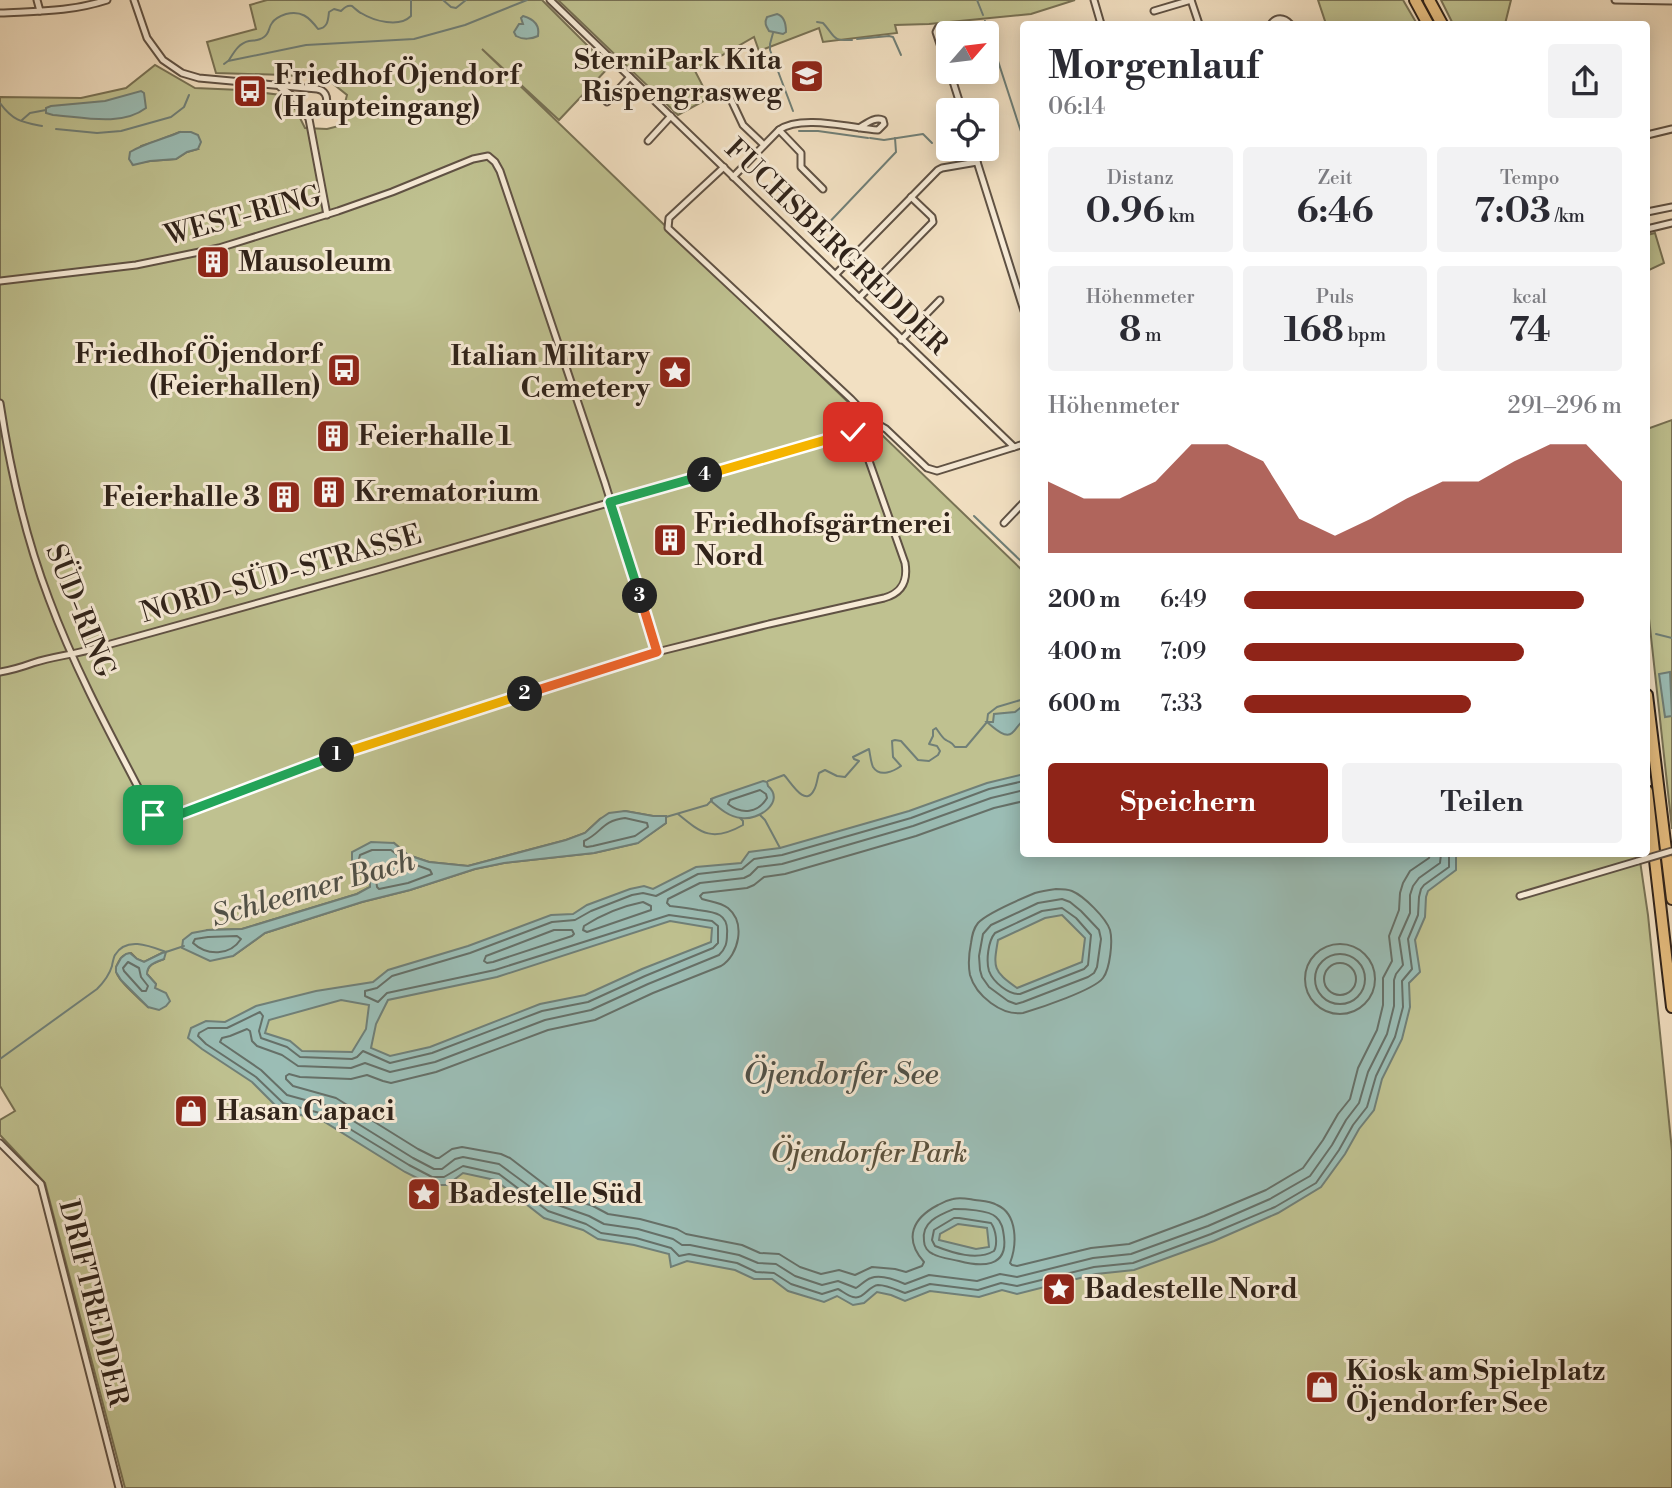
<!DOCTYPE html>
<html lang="de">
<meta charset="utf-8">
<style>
body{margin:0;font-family:"Libre Bodoni",serif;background:#f2f2f3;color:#2b2b33;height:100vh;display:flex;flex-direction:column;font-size:26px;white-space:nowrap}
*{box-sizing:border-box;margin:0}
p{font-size:23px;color:#7c7c81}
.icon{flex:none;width:38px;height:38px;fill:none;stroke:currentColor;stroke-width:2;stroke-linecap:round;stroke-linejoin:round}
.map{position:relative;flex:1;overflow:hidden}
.drawer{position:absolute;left:1020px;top:21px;width:630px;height:836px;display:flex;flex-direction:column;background:#fff;border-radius:7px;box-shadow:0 4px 18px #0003}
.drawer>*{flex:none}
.needle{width:46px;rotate:62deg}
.controls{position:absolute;left:936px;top:21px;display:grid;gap:14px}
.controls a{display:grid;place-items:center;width:63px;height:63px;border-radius:7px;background:#fff;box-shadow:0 4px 18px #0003;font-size:35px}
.pin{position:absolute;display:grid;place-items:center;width:60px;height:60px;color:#fff;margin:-30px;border-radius:14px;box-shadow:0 4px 10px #0006}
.km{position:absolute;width:35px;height:35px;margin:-18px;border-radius:50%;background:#222;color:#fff;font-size:19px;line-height:35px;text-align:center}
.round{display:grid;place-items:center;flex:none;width:74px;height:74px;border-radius:7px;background:#f2f2f3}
.headline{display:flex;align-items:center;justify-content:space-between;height:119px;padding:0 28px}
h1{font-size:38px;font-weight:700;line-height:52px}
.figures{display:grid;grid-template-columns:repeat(3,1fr);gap:10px;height:119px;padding:7px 28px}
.figures div{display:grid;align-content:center;border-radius:7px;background:#f2f2f3;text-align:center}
.figures b{font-size:35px;font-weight:700}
.figures small{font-size:19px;font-weight:400}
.figures p{font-size:19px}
.chart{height:196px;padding:14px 28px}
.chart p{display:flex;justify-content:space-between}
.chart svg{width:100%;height:126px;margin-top:7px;fill:#8f2418;opacity:.7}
.action{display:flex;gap:14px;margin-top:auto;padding:14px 28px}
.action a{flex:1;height:80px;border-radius:7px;background:#8f2418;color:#fff;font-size:28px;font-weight:700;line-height:80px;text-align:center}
.action a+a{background:#f2f2f3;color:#2b2b33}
ul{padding:0 28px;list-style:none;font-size:23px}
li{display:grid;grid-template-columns:112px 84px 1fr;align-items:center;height:52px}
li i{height:18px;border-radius:9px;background:#8f2418}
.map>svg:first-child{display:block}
</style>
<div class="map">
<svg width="1672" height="1488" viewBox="0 0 1672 1488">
<rect width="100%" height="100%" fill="#f2e0c2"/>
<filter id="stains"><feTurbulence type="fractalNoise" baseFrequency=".00286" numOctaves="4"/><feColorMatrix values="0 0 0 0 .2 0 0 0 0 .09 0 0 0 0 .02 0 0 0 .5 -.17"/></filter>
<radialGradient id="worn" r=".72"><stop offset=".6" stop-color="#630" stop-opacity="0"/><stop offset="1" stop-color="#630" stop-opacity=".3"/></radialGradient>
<g fill="#bfc190" stroke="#787255" stroke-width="2" fill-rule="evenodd">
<path d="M267,0h275l67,67 -50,53 -77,-71 542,523v282h615l9,61 24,236v337h-1547l-80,-305 -45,-48v-15l15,-9 -15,-25v-989l81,1 45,-10 29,-23 40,23 46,2 40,5 15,15 9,18 22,1 12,-3 8,-31 -20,-16 -42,-4 -69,-2 -9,-31 49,-13 -6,-24zM180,132l18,17 -11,3 -11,7 -26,2 -17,3 8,-18 16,-5zM625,811l28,5h12l1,7 -29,20 -43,10 -90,10 -29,6 -65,21 -48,12 -97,31 -32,23 -25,-26 34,-1 115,-35 13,-7v-13l24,-31 14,12 21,7 39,4 98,-26 19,-7 15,-14zM131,953l6,6 7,3 18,-9 2,6c-8,3 -17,5 -17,15l9,10 -8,23c-8,-8 -27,-23 -31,-33 -2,-5 -1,-7 1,-11 3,-7 6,-8 13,-10z"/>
<path d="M558,0h517l-44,14 -102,10 -34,1 2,8 -74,9 -4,-14 -60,23 -5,-14 -59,34 14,27 -31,17z"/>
<path d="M1318,0h85l14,24h-91z"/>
<path d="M1441,0h70l-6,24h-52z"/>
<path d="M1655,233l9,30 -17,8v-36z"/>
<path d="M1672,420v409l-25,-229v-171z"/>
</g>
<g fill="#9bbdb5" stroke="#707f77" stroke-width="2" fill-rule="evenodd">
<path d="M777,14c7,2 9,11 9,18l-3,2 -14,-3c-3,-5 -5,-8 -2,-14z"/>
<path d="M523,16c11,3 17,9 15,20 -6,3 -15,4 -22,0l-2,-4 5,-8h4l-2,-6z"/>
<path d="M141,91l3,2 2,15c-25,19 -64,9 -93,7l-7,-2v-5l5,-2 54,-5z"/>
<path d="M180,132h11l7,3 3,7 -3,7 -11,3 -11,7 -26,2 -17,4 -4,-6 1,-7c15,-9 34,-13 50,-20z"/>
<path d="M1670,672l2,44 -7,1 -6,-43z"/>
<path d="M1024,705v15c-6,4 -7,9 -12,13 -7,6 -19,-6 -25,-11h6l1,-8 21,-2z"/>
<path d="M1024,774v80h432v16l-28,21 -2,6 -1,20 -10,23 5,32 -11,11 1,24 -8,32 -20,40 -8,31 -15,19 -14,25 -24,33 -43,26 -64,28 -80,29 -38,4 -79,20 -15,-4 -23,7 -49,-6 -25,10 -14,-6 -14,-3 -13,11 -11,2 -16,-9 -13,6 -36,-11 -16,-12h-18l-19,-9 -48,-9 -16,6 -2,-13 -35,-9 -36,-6 -15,-9 -39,-12 -49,-38 -32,-7 -16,12h-16l-26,-13 -82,-51 -44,-12 -27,-27 -50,-33 -14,-11 3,-10 15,-7 19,1 31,-16 60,-15 57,-9 15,-12 80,-24 83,-31 22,-1 14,-9 43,-16 14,-3 9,3 43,-22 45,-4 8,-11 31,-4 129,-37 78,-28zM1062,915l23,23 -3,24 -65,26c-24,-17 -24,-20 -19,-48l47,-22zM670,921l42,7 -1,14 -69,27 -57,26 -45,9 -110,43 -40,9 -19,-8 5,-24 12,-24 109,-23zM341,1000l28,5 -3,24 -14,23 -50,-1 -12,-10 -25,-8 4,-13zM958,1224l29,4 2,19 -13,2 -37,-9 1,-6z"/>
<path d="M763,781l4,1 1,4c18,16 -10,35 -27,32 -12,-1 -22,-10 -30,-17v-2l5,-2z"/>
<path d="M625,811l28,5h13v7l-28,20 -44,10 -90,10 -29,6 -65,21 -48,12 -97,31 -32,23 -23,5 -28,-13 1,-8 9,-7 16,-3 34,-1 115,-35 13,-7v-13l-12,-2 -6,-10v-10l19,-10 23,1 14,12 21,7 39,4 98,-26 19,-7 15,-14 9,-6z"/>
<path d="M166,952l-2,7c-8,3 -17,5 -17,15l9,10 -1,4 11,5 4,8 -4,5 -7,4 -11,-3 -27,-27 -5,-8v-5l5,-9 5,-4 4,-1 7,6 7,3 18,-9z"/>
</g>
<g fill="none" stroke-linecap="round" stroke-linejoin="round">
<g stroke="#667068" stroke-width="2">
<path d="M1024,781l-35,8 -78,29 -129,37 -28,4 -12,10 -44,5 -42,22 -13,-3 -11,2 -41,16 -16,9 -23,2 -82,31 -78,23 -15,12 -12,3v5l13,6 9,-9 108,-23 174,-55 43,6 6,5v17l-5,5 -68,28 -57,26 -46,9 -110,42 -42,10 -27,-12 -6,6 -5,2 -52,-2 -13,-10 -26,-9 -2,-7 4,-15 -3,-4 -33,16h-19l-9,5 -1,3 8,8 50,33 27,26 44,12 82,50 23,12h12l19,-11 36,8 49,37 38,13 15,9 35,5 35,10 8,8 10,-2 48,9 19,9 18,1 17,11 31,10 16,-5c4,2 10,7 15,8 11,3 15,-11 25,-12 9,0 19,5 27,8l25,-9 48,6 23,-7 16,3 77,-19 39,-4 78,-29 64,-27 41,-24 23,-33 14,-25 14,-18 9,-31 19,-39 8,-30 -1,-26 10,-12 -4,-30 10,-24 1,-18 2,-8 3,-4 25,-18v-13"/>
<path d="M760,790l6,4 1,4c-9,15 -25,17 -39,6l2,-4z"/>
<path d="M1024,790l-33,8 -78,28 -131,38 -24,3 -8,8 -6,3 -44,5 -32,16 -1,4 3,3c9,1 18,2 28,4 16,2 31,3 29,24 0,9 -1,14 -8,21l-71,29 -57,26 -46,10 -110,42 -45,10 -25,-9 -14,5 -53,-2 -16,-11 -25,-9 -5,-5 -2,-10 -3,-2 -17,7 -8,2 -2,4 41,28 26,25 44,12 82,51 21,11h8l13,-10 8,-2 36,7 53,39 37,13 15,8 34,5 35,10 9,6h8l49,10 19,8 18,1 19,12 27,9 16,-4 18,7c5,-3 9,-8 15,-10 10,-4 25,2 34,6l24,-9 48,6 23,-7 17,3 76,-19 38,-4 77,-28 62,-27 40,-23 22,-31 14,-25 13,-17 9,-31 19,-38 7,-28v-26l2,-6 7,-9 -4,-27 11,-25v-18l3,-9 6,-8 21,-15 1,-9"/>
<path d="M1024,801l-30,7 -78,28 -131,38 -21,3 -10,8 -7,3 -44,5 -3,3 2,3c9,3 18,3 26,9 18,15 11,47 -7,58l-68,27 -58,27 -47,10 -112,42 -45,11 -8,-2 -16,-6 -16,4 -51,-2 -11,-3 -3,2v3l7,7 43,12 82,51 18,9h3l13,-9 10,-2 39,7 9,4 47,36 36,12 15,8 32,5 37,10 9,5 56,11 18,8 19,1 21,13 21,7 18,-4 16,5 17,-8 23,2 11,3 16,-6 2,-4c-21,-24 -11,-44 14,-57 5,-3 10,-5 15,-6 8,-2 15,0 22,1 7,1 15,1 22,5 21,9 20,40 13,58l2,2 5,1 74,-18 38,-4 75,-28 62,-26 37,-22 20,-28 15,-26 12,-15 8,-31 19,-38 6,-25v-27l9,-17 -3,-25 10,-26 1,-17 3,-10 7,-12 19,-13 1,-4"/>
<path d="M625,818l22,5 1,4 -13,9 -42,10 -6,1 -3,-1v-5c19,-9 17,-20 41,-23z"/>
<path d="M372,850h19l14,11 25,9 2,4 -24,9 -29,6 -2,-2 -2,-17 -4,-3 -8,-2 -4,-6 1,-4z"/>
<path d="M1056,889c6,0 11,0 16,2 12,5 34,27 38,39 3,11 0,39 -7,48 -9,12 -63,30 -80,35 -21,3 -47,-17 -53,-38 -2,-10 -1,-22 1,-32 1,-7 2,-14 7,-20 8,-9 45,-25 57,-30 7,-2 14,-3 21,-4z"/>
<path d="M1062,899l8,3 11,9 18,19 2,9 -4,28 -3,6 -6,4 -65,25 -7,2 -8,-3 -19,-14 -7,-10 -2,-7 -1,-14 4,-22 8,-9 47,-22z"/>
<path d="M643,902l8,4v4l-64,22 -4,-2 1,-4c17,-11 39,-20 59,-24z"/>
<path d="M1062,908l14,10 15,17 -3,30 -4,4 -64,25c-11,1 -27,-12 -31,-23 -3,-10 -1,-30 6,-38l47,-22z"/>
<path d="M554,930h18l2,4 -2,2 -79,26 -6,1 -3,-2 2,-5z"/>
<path d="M237,936l4,3c-11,17 -34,17 -48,4l2,-4 13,-2z"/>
<circle cx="1340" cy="979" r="35"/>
<circle cx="1340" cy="979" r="25"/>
<path d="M128,962l11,6 2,9 7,9 -2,5h-4l-18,-20 -1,-3z"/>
<circle cx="1340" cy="979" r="16"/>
<path d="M954,1209c10,0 35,1 42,8 6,5 7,12 8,20 4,31 -23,30 -45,24 -8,-2 -19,-3 -26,-7 -5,-2 -9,-7 -9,-13 -3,-19 15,-26 30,-32z"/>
<path d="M954,1218h5l32,5c5,7 7,21 3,28 -17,10 -41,2 -59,-5l-3,-6 2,-10z"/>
</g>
<g stroke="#707f77" stroke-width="2">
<path d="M443,0l8,7 5,1 10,-8"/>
<path d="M977,0l6,15"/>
<path d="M985,21l39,120"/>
<path d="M817,22l6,1c13,14 8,18 29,17"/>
<path d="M773,33l-3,11v6l23,61"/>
<path d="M857,39l32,-3 4,1 8,18"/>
<path d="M229,60c5,-8 10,-17 20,-19 6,-1 10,0 15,-4 6,-4 4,-9 8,-14 3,-5 8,-7 14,-9 15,-4 23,3 32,15 10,-1 10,-9 11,-17l5,-3 7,2c3,-3 6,-6 11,-5 1,1 8,7 9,7 13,8 38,15 50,3v-16"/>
<path d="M224,64l4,-3 78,-16 108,-6 51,-14 62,-25"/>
<path d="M0,103c13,18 22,19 42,23"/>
<path d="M22,120l8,-7 16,-3"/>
<path d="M56,129l41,4 24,-2 50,-14 13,-10 5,-12"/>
<path d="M799,131h19l50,7"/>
<path d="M870,138l14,2 39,-6 9,9"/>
<path d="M821,231l75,-79 -1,-14"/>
<path d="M974,516l50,48"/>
<path d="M1656,634l16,4"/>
<path d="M768,781l16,-6c7,7 21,33 30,15 3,-5 3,-11 5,-17l6,-3 12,6 8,1 14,-16 -5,-2 -1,-2 16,-8c1,5 2,14 4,18 7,11 21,4 28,-1l-8,-9 -1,-16 3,-1 6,1 17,19 11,1 9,-6 2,-4 -3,-5 -8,-2 4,-8v-6l3,-2c3,4 6,10 10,12 5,3 6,2 9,7h11l21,-25 1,-8 9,-7 27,-8"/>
<path d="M678,814c24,20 35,28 65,11v-4l-3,-3"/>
<path d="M760,815l5,5 15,28"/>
<path d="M666,817l41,-12 5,-5"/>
<path d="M0,1059l97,-70c7,-7 12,-13 15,-23 0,-1 2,-10 3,-11 11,-19 35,-9 51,-3l18,-6"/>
</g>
<g stroke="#605244" stroke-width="9">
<g id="minor">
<path d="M37,0l3,11"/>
<path d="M134,0l13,38 16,22 19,13 17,5 118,11c8,1 11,8 9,15l-8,5 -13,2"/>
<path d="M550,0l464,447"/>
<path d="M1094,0l7,24"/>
<path d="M1191,0l8,24"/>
<path d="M1615,0l57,1"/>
<path d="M1154,11l37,-11"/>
<path d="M0,13c38,-2 70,-1 107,-13"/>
<path d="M1271,24c5,-7 13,-7 19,0"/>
<path d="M948,68l-12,-36 2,-4 6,-1 4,3 1,3"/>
<path d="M950,72l12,38"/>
<path d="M280,87c13,8 23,17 29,32l18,96"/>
<path d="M727,91l16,34 21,20"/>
<path d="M607,102l23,-25"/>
<path d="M779,130l22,23v14l22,22"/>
<path d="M1647,135l25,-6"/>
<path d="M648,141l23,-25"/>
<path d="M973,149l51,162"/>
<path d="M724,167l-55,51 -1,10 183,171 21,22 14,8 41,39 10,3 87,-27"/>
<path d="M733,177l46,-47c22,-16 72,-2 99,0l6,-6 -1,-4c-8,-4 -17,4 -24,8"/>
<path d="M1647,212l25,-5"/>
<path d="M1647,229l25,-6"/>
<path d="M836,274l102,-104 4,-2 35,-6"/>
<path d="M0,281l136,-16 83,-17 119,-37 54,-19 81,-33 15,-3 7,6 5,9 105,312 52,169"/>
<path d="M859,298l74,-76 -1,-5 -21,-20"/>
<path d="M901,340l39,-40"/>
<path d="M0,403c10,66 25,133 49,196 27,73 65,142 101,211 7,9 14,10 24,7l148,-57 103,-35 232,-73 112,-28 115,-26c18,-5 24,-17 21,-35l-43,-122 -2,-5 -7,-4 -476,138 -288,80c-19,5 -38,7 -56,13 -11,4 -21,7 -33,9"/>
<path d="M1004,523l20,-21"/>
<path d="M1520,896l118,-35"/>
<path d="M0,1143l41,41 78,304"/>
</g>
</g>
<g stroke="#30231a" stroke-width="14">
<g id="motorway">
<path d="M1415,0l13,24"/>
<path d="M1429,0l13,24"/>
<path d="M1647,695l25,204"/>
<path d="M1647,791l25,216"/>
</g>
</g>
<use href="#minor" stroke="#f7ebd7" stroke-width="5"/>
<use href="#motorway" stroke="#e9c081" stroke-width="10"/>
<g stroke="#605244" stroke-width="9" stroke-linecap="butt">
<path id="minor-bridge" d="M1638,861l34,-10"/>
</g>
<use href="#minor-bridge" stroke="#f7ebd7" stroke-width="5"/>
</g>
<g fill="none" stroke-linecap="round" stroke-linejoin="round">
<g stroke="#fff" stroke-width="14">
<path id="split-1" d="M153,815l8,4 9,-1 167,-63"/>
</g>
<g stroke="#fff" stroke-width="14">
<path id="split-2" d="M337,755l188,-61"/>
</g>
<g stroke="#fff" stroke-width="14">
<path id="split-3" d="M525,694l132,-42 -17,-56"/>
</g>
<g stroke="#fff" stroke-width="14">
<path id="split-4" d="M640,596l-30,-94 95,-27"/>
</g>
<g stroke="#fff" stroke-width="14">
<path id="split-5" d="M705,475l148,-43"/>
</g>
<use href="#split-1" stroke="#22a559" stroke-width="9"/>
<use href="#split-2" stroke="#f5b400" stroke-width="9"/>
<use href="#split-3" stroke="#f0652b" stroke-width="9"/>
<use href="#split-4" stroke="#22a559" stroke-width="9"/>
<use href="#split-5" stroke="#f5b400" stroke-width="9"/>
</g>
<defs>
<g id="school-square" transform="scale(1.75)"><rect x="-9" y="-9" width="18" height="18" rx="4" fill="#8f2418" stroke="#f7ebd7"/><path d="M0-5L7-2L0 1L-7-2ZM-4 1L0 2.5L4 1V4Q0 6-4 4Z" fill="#fff"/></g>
<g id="bus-square" transform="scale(1.75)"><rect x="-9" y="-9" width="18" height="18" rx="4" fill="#8f2418" stroke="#f7ebd7"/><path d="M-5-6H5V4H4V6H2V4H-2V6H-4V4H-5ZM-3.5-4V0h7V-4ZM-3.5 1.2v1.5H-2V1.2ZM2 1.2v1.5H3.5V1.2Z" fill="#fff"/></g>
<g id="building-square" transform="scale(1.75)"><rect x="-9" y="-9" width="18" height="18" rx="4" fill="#8f2418" stroke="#f7ebd7"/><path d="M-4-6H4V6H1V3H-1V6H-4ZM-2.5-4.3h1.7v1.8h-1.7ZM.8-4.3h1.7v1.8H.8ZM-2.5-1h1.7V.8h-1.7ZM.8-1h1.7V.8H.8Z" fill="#fff"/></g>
<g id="sight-square" transform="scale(1.75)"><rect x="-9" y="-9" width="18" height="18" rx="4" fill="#8f2418" stroke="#f7ebd7"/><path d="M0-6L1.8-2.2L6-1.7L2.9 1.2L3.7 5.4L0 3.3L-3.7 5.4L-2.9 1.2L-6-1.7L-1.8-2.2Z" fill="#fff"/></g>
<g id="shop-square" transform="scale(1.75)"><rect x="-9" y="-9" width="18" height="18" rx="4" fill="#8f2418" stroke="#f7ebd7"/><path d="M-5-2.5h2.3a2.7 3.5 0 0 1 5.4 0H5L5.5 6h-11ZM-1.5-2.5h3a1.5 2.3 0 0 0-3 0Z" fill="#fff"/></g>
</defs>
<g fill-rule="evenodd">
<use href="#school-square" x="807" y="76"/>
<use href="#bus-square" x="250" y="91"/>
<use href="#building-square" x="213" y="262"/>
<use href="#bus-square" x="344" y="370"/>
<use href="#sight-square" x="675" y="372"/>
<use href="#building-square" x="333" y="436"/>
<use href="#building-square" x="329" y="492"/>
<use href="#building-square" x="284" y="497"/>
<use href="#building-square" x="670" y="540"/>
<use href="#shop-square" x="191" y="1111"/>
<use href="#sight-square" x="424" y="1194"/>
<use href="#sight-square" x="1059" y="1289"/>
<use href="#shop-square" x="1322" y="1387"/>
</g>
<g text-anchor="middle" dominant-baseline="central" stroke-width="6" stroke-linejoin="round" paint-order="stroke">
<g font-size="28" font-weight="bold" fill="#30231a" stroke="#f7ebd7" text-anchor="start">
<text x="782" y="60" text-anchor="end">SterniPark Kita<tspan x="782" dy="32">Rispengrasweg</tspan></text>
<text x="274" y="75">Friedhof Öjendorf<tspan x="274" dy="32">(Haupteingang)</tspan></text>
<text x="238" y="262">Mausoleum</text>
<text x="320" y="354" text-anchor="end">Friedhof Öjendorf<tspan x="320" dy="32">(Feierhallen)</tspan></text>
<text x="650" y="356" text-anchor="end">Italian Military<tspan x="650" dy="32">Cemetery</tspan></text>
<text x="358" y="436">Feierhalle 1</text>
<text x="354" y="492">Krematorium</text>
<text x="260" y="497" text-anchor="end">Feierhalle 3</text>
<text x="694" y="524">Friedhofsgärtnerei<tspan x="694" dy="32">Nord</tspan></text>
<text x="216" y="1111">Hasan Capaci</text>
<text x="448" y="1194">Badestelle Süd</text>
<text x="1084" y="1289">Badestelle Nord</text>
<text x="1346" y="1371">Kiosk am Spielplatz<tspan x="1346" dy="32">Öjendorfer See</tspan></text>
</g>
<g font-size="28" fill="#30231a" stroke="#f7ebd7">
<text transform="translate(243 216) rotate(-15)">WEST-RING</text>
<text transform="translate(836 247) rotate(44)">FUCHSBERGREDDER</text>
<text transform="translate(281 574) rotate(-16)">NORD-SÜD-STRASSE</text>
<text transform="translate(80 611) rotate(68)">SÜD-RING</text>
<text transform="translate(93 1303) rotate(76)">DRIFTREDDER</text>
</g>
<g font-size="28" font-style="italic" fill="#5b523d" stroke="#f7ebd7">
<text x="869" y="1153">Öjendorfer Park</text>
</g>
<g font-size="30" font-style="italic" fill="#505148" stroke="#f7ebd7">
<text transform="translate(313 889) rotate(-16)">Schleemer Bach</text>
<text x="841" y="1075">Öjendorfer See</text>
</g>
</g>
<rect width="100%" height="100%" filter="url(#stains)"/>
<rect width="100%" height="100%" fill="url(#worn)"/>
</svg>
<div class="controls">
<a><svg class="needle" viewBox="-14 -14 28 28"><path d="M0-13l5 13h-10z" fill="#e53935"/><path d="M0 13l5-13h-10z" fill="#7c7c81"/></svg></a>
<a><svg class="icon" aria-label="locate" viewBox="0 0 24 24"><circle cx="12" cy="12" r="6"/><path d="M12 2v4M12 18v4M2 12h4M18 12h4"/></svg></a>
</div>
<div class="pin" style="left:153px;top:815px;background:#1e9e55"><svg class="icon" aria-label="arrive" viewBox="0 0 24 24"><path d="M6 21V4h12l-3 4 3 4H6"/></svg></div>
<div class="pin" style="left:853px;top:432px;background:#d93025"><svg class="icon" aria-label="check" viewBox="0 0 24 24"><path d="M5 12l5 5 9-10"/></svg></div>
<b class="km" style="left:337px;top:755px">1</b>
<b class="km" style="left:525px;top:694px">2</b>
<b class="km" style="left:640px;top:596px">3</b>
<b class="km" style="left:705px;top:475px">4</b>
<section class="drawer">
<div class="headline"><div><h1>Morgenlauf</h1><p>06:14</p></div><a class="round"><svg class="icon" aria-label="share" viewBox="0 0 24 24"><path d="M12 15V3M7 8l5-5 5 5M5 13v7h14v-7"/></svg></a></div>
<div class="figures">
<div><p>Distanz</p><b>0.96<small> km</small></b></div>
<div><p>Zeit</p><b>6:46</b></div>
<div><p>Tempo</p><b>7:03<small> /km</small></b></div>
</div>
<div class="figures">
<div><p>Höhenmeter</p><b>8<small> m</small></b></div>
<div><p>Puls</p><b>168<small> bpm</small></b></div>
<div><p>kcal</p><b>74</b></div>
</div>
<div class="chart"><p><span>Höhenmeter</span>291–296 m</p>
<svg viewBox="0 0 160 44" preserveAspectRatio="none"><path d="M0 44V19L10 25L20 25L30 19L40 6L50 6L60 12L70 32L80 38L90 32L100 25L110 19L120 19L130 12L140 6L150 6L160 19V44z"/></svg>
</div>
<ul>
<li><b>200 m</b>6:49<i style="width:90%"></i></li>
<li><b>400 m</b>7:09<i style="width:74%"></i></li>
<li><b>600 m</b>7:33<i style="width:60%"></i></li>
</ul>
<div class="action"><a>Speichern</a><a>Teilen</a></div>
</section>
</div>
